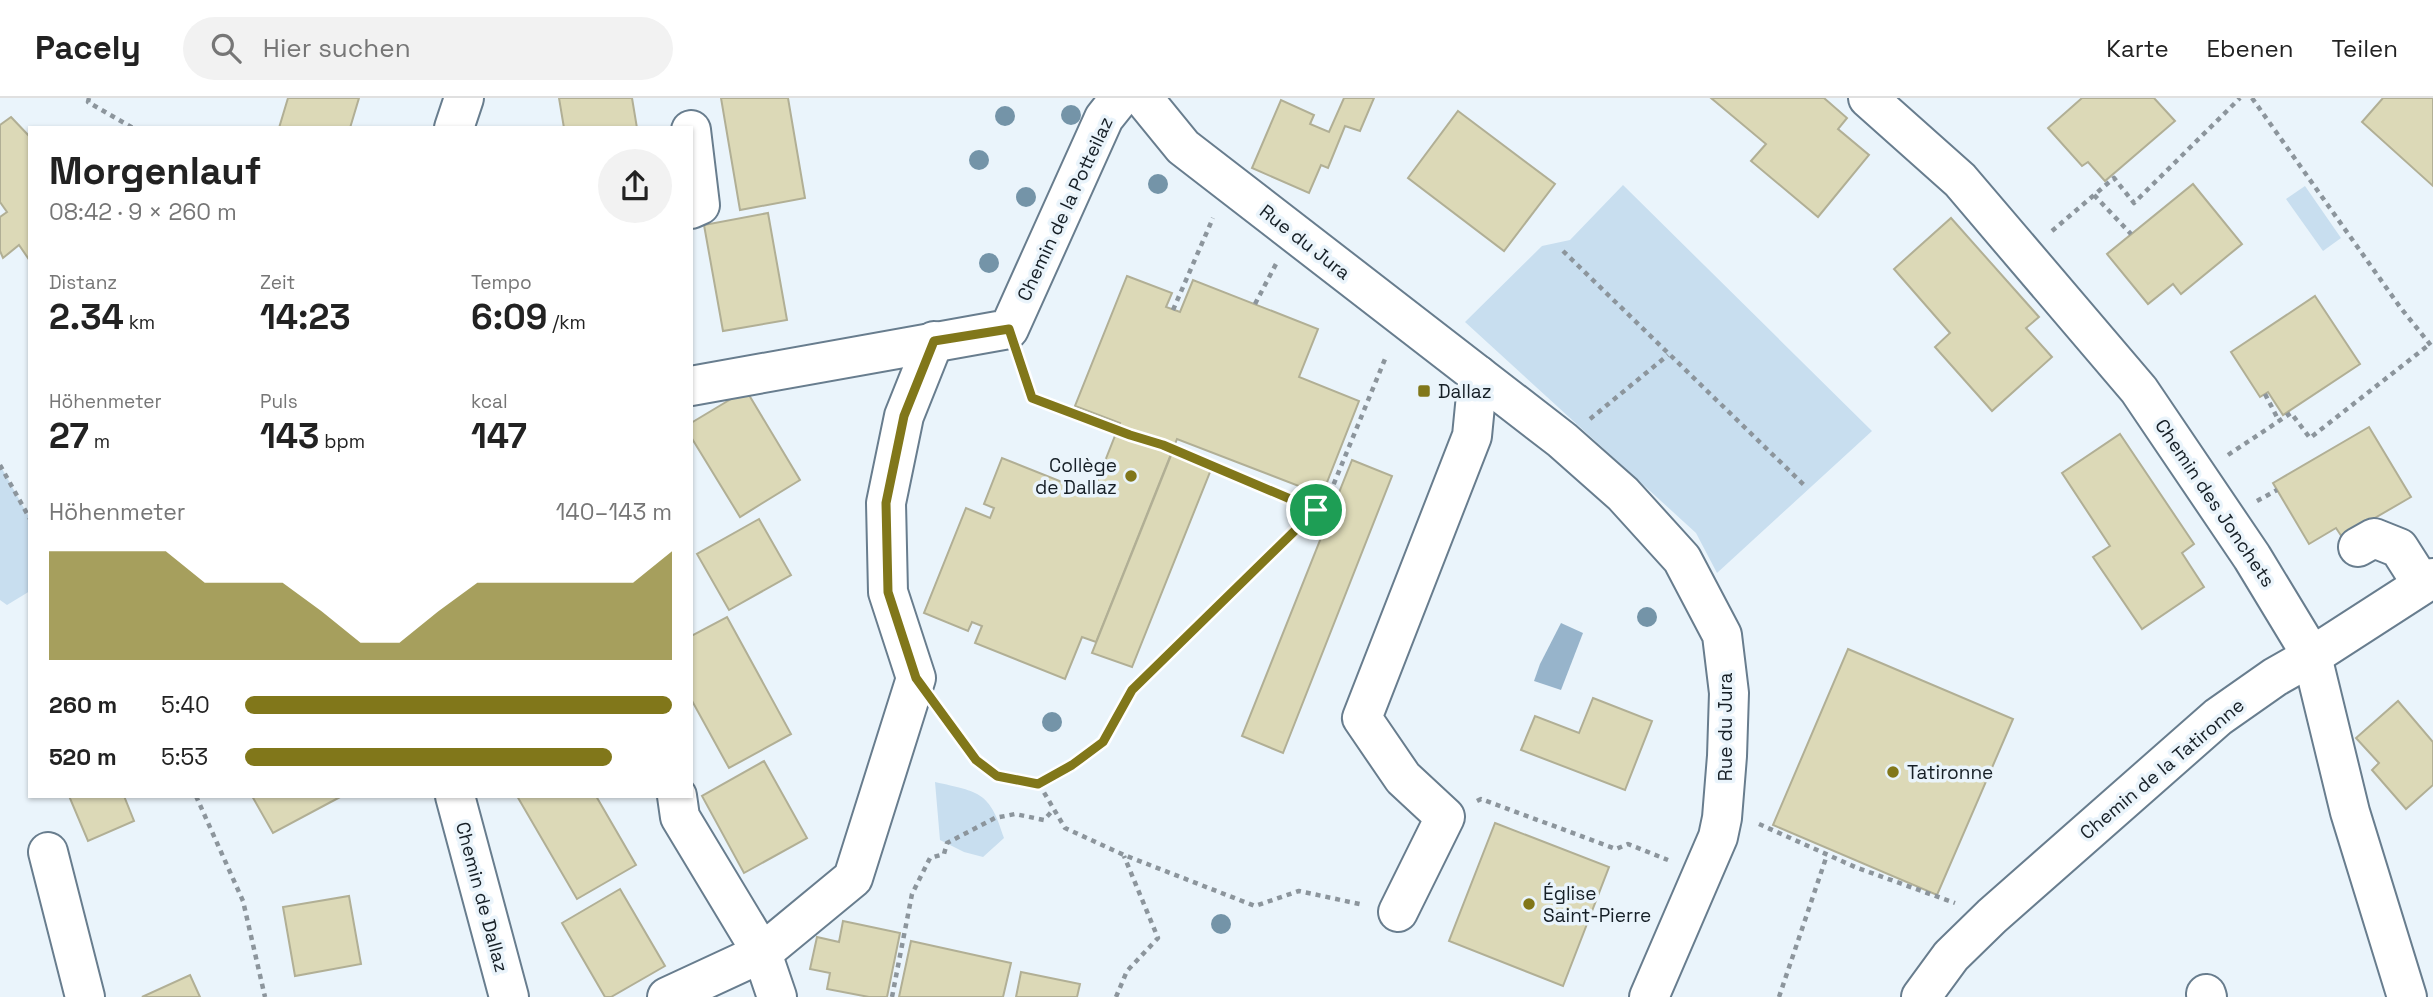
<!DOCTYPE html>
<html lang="de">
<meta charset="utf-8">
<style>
body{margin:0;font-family:"Space Grotesk",sans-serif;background:#f2f2f2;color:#222;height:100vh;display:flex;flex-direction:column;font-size:26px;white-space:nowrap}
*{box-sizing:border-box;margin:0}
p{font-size:23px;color:#767676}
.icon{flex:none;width:38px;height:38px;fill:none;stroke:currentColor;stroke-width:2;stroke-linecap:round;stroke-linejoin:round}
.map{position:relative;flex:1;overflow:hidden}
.side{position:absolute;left:28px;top:28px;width:665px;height:672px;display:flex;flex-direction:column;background:#fff;border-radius:0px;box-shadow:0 2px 5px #0004}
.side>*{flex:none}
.pin{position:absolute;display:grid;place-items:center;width:60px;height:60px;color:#fff;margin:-30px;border:4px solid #fff;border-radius:50%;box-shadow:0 2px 7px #0007}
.round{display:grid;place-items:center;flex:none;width:74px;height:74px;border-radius:37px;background:#f2f2f2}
.headline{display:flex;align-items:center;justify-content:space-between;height:119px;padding:0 21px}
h1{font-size:38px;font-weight:700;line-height:52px}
.figures{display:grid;grid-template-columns:repeat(3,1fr);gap:10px;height:119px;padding:7px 21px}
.figures div{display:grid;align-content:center}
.figures b{font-size:35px;font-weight:700}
.figures small{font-size:19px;font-weight:400}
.figures p{font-size:19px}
.chart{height:196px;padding:14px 21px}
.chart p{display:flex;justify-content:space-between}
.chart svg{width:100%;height:126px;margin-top:7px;fill:#81771a;opacity:.7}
ul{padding:0 21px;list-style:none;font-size:23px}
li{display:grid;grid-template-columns:112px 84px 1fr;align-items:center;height:52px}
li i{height:18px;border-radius:9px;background:#81771a}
header{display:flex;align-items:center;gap:42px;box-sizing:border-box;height:98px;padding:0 35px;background:#fff;border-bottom:2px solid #e0e0e0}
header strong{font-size:33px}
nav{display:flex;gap:38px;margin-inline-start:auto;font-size:24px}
.search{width:490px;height:63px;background:#f2f2f2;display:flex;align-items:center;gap:18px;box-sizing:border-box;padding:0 24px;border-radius:38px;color:#767676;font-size:26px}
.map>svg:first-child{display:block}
</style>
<header>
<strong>Pacely</strong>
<div class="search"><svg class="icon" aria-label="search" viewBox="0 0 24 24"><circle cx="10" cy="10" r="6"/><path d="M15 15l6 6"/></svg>Hier suchen</div>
<nav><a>Karte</a><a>Ebenen</a><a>Teilen</a></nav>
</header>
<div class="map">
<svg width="2433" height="899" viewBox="0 0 2433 899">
<rect width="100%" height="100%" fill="#eaf4fb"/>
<g fill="#c8deef">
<path d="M1623,87l249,246 -155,142 -21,-40 -231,-211 77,-76 28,-6z"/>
<path d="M2305,88l36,52 -18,13 -37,-52z"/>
<path d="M0,367l30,54v72l-23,14 -7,-5z"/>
<path d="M935,684c45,10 55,10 69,56l-21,19 -19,-5 -24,-12z"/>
</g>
<path fill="#97b4cb" d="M1561,525l22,10 -22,57 -27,-9 6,-17z"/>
<g fill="#dcd9b7" stroke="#b1af95" stroke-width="2">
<path d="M288,0h71l-9,30h-71z"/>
<path d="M559,0h73l5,30h-73z"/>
<path d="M721,0h67l17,100 -65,12z"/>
<path d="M1344,0h30l-14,33 -15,-5 -17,42 -7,-3 -12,28 -57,-25 29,-68 33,15 -4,9 19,8z"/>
<path d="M1711,0h113l23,20 -9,11 31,26 -51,62 -67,-56 15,-17z"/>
<path d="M2082,0h72l21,23 -70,60 -17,-19 -6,4 -34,-38z"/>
<path d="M2383,0h50v88l-71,-64z"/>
<path d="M1458,13l97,73 -51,67 -96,-73z"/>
<path d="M11,19l19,20v124l-11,-16 -16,13 -3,-7v-34l7,-5 -7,-10v-77z"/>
<path d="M2193,86l49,60 -61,50 -8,-10 -25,20 -41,-50z"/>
<path d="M768,115l19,107 -64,11 -19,-106z"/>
<path d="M1951,120l88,99 -13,11 26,29 -60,54 -57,-64 15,-14 -56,-64z"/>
<path d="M1127,178l45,17 -6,14 14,5 13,-32 125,49 -19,48 60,24 -37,94 -145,-56 -81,203 -14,-5 -17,42 -90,-36 7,-17 -10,-4 -4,9 -44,-18 42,-105 24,10 4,-10 -10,-4 18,-46 90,36 28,-71 -45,-17z"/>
<path d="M2315,198l45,68 -77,51 -15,-23 -8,5 -29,-45z"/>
<path d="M746,292l54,90 -60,37 -49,-80v-14z"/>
<path d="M2369,329l42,70 -69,40 -6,-9 -27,16 -36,-61z"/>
<path d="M2120,336l74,110 -12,9 22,34 -62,42 -49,-72 17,-11 -48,-73z"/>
<path d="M1172,355l40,14 -80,200 -40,-14z"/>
<path d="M1352,362l40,16 -109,277 -41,-17z"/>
<path d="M759,421l32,56 -62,35 -32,-56z"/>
<path d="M727,519l64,117 -62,34 -38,-69v-63z"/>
<path d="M1848,551l165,70 -76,176 -164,-70z"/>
<path d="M1593,600l59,23 -27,69 -104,-40 14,-34 44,17z"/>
<path d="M2398,603l35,41v43l-27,24 -34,-39 7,-7 -23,-25z"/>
<path d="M764,663l43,77 -63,35 -42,-77z"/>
<path d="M69,698h55l10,25 -46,20z"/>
<path d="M252,698h90l-69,37z"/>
<path d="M517,698h79l40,69 -59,34z"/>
<path d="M1495,725l114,44 -46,119 -114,-45z"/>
<path d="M620,791l45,77 -54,31h-6l-43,-74z"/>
<path d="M349,798l12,68 -66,12 -12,-69z"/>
<path d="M843,823l57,12 -13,64h-18l-42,-8 3,-16 -20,-4 7,-32 22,5z"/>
<path d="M911,843l100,22 -8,34h-104z"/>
<path d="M1021,874l59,12 -3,13h-61z"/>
<path d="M190,877l10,22h-58z"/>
</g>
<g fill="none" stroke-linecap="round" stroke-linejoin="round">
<g stroke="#687d8e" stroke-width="42">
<g id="minor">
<path d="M1143,0l40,49 379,293 61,54 59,65 40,76 7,58 -2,63 -5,62 -4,19 -69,160"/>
<path d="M1868,0l92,82 179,210 113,167 60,99 38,156 57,185"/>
<path d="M454,30l10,-30"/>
<path d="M691,32l9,75 -9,4"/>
<path d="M691,288l318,-57 95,-211 16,-20"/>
<path d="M2358,449l16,-9 25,10 23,36"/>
<path d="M455,698l54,201"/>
<path d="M677,698l3,21 82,136 15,44"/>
<path d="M48,754l37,145"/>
<path d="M1398,814l47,-95 -42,-39 -41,-60 110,-282 6,-61"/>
<path d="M2206,896l1,3"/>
<path d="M667,899l95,-44 91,-75 63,-200 -28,-86 -2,-89 18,-87 30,-75"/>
<path d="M1921,899l30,-41 41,-40 226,-199 57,-40 37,-21 121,-78"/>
</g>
</g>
<g stroke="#8c959c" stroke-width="4.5" stroke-dasharray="5 5" stroke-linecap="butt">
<path d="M89,0l-1,4 45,26"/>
<path d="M2252,0l148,209 33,41"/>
<path d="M2094,97l37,39"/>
<path d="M2052,133l62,-53 20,25 106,-105"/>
<path d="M1563,153l241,234"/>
<path d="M1255,206l21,-40"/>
<path d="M1173,212l40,-92"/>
<path d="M1021,265l12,35 97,37 33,10 153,65"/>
<path d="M2265,296l14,27"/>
<path d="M1590,321l78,-64"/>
<path d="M2228,357l63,-42 19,25 120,-94"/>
<path d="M0,367l30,54"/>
<path d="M2257,403l20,-11"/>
<path d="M944,617l32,45 21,16 42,8 33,-18 31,-24 29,-52 196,-192 57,-139"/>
<path d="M1039,686l26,44 59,27 131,51 44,-15 65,14"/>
<path d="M196,698l47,105 22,96"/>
<path d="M1477,703l4,-2 135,50 12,-5 40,16"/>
<path d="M1759,726l96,43 100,36"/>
<path d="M892,899l20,-103 18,-36 14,-4 3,-11 48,-25 20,-4 29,6 9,-10"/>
<path d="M1116,899l11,-26 31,-33 -34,-82"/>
<path d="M1779,899l48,-142"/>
</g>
<use href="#minor" stroke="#fff" stroke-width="38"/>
</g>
<g fill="#7494a8">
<circle cx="1071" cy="17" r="10"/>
<circle cx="1005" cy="18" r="10"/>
<circle cx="979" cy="62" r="10"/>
<circle cx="1158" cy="86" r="10"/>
<circle cx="1026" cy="99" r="10"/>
<circle cx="989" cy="165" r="10"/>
<circle cx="1647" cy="519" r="10"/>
<circle cx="1052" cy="624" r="10"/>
<circle cx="1221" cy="826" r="10"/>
</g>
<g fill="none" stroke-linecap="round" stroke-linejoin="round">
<g stroke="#fff" stroke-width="14">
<path id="route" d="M1009,231l23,69 98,37 33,10 153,65 -184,180 -29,52 -31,23 -34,19 -41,-8 -21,-16 -60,-82 -28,-86 -2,-89 18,-87 30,-75z"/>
</g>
<use href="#route" stroke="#81771a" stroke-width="9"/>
</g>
<g fill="#81771a" stroke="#eaf4fb" stroke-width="2.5">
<rect x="1417" y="286" width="14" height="14" rx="3.5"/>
<circle cx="1131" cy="378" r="7"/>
<circle cx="1893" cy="674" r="7"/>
<circle cx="1529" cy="806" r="7"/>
</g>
<g text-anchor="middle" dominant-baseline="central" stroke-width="7" stroke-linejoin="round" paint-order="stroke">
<g font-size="19" fill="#161f26" stroke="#eaf4fb">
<text transform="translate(1065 111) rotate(-65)">Chemin de la Potteilaz</text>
<text transform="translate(1305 144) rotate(38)">Rue du Jura</text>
<text transform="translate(2215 405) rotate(56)">Chemin des Jonchets</text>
<text transform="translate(1725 629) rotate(-90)">Rue du Jura</text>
<text transform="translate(2162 671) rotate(-40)">Chemin de la Tatironne</text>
<text transform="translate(482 799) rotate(75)">Chemin de Dallaz</text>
</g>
<g font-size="19" fill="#161f26" stroke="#eaf4fb" text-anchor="start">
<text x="1438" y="293">Dallaz</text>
<text x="1117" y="367" text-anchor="end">Collège<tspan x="1117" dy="22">de Dallaz</tspan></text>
<text x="1907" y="674">Tatironne</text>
<text x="1543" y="795">Église<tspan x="1543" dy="22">Saint-Pierre</tspan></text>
</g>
</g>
</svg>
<div class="pin" style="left:1316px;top:412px;background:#1e9e55"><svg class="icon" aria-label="arrive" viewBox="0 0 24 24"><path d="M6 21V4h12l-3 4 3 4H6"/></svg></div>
<section class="side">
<div class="headline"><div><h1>Morgenlauf</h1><p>08:42 · 9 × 260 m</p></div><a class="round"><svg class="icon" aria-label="share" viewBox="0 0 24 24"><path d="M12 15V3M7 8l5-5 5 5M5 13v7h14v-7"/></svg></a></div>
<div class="figures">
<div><p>Distanz</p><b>2.34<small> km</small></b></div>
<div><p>Zeit</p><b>14:23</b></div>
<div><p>Tempo</p><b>6:09<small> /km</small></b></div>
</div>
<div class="figures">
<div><p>Höhenmeter</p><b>27<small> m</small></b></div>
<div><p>Puls</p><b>143<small> bpm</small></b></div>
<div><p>kcal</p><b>147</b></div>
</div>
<div class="chart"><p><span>Höhenmeter</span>140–143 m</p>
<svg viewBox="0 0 160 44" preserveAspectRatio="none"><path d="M0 44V6L10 6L20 6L30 6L40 17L50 17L60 17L70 27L80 38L90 38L100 27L110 17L120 17L130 17L140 17L150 17L160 6V44z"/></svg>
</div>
<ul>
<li><b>260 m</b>5:40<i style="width:100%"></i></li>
<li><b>520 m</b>5:53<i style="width:86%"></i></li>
</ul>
</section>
</div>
